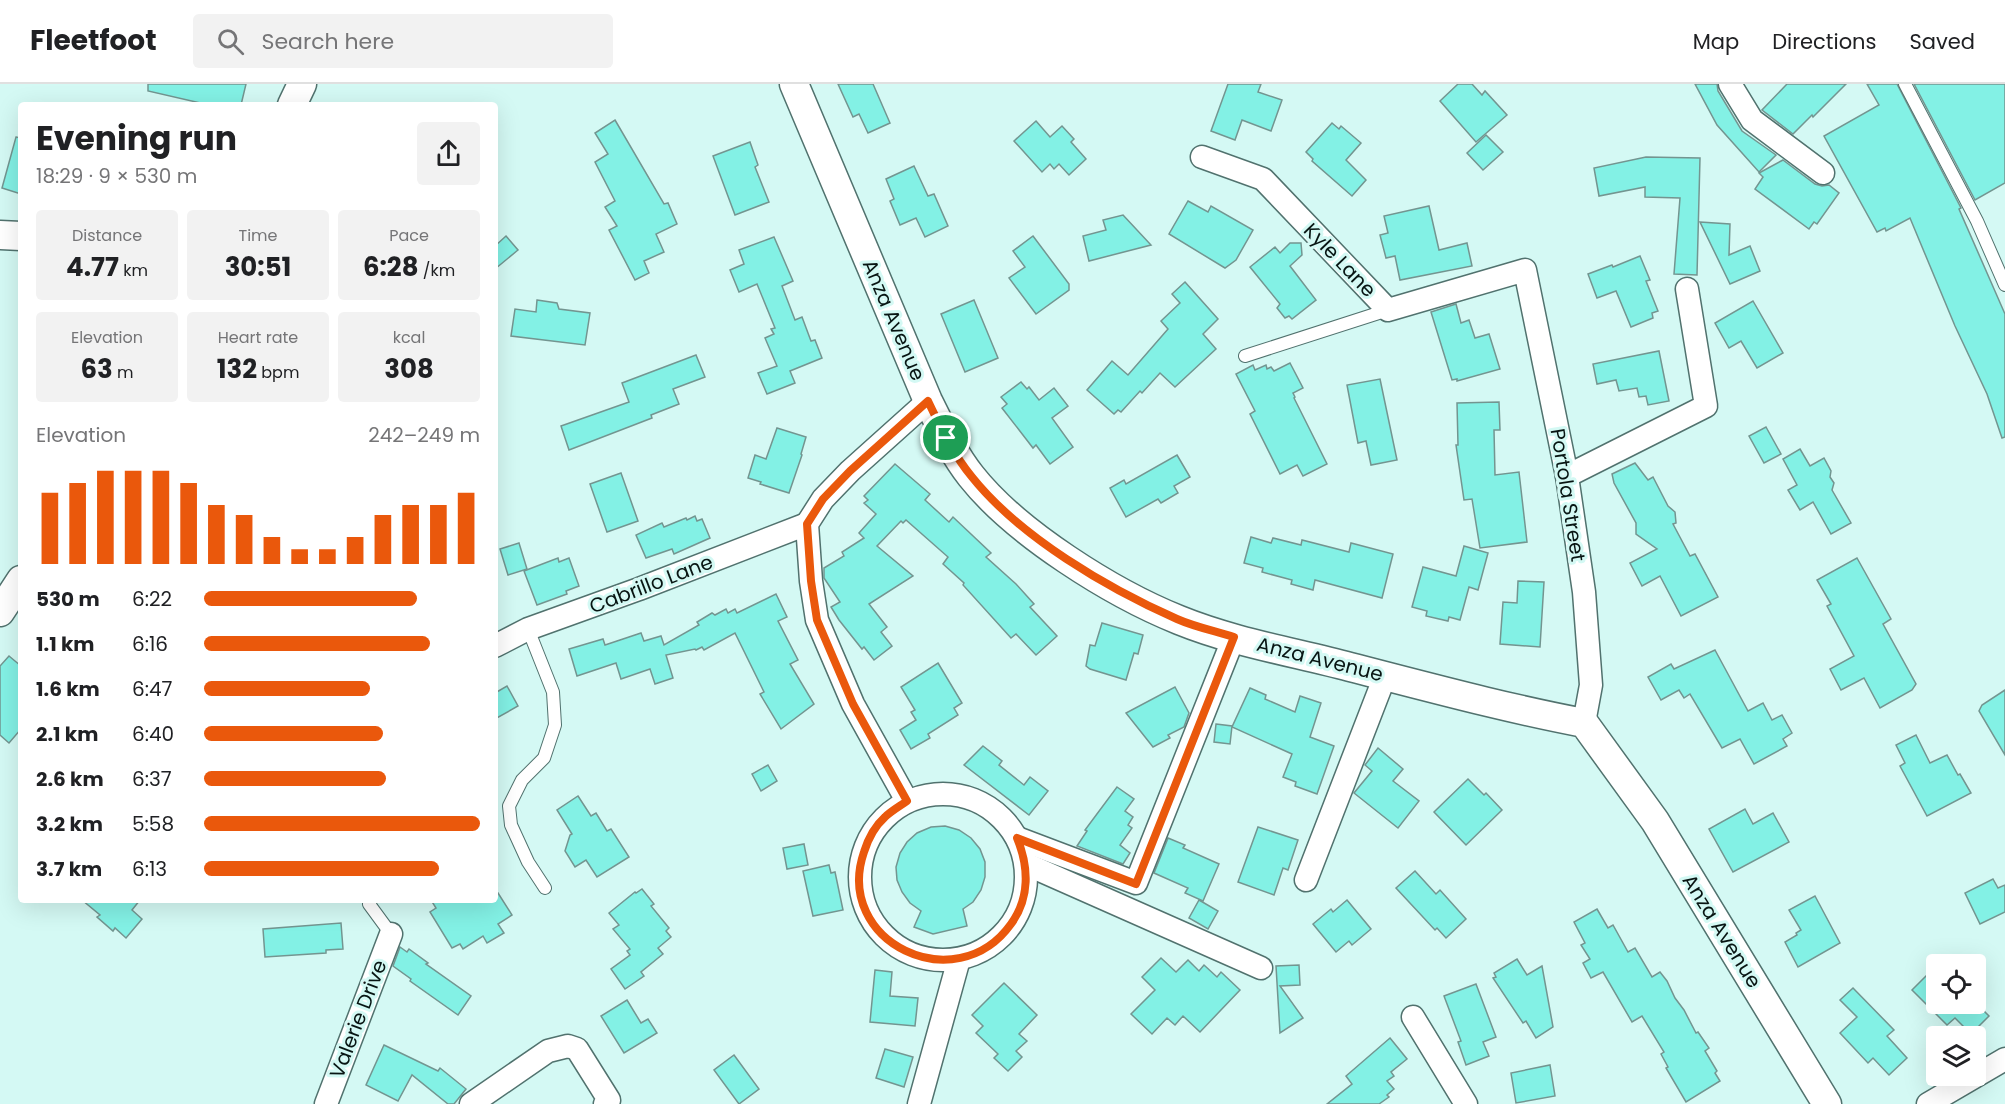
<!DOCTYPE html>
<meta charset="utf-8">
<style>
body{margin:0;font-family:Poppins,sans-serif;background:#f2f2f2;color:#202124;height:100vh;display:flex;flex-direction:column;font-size:22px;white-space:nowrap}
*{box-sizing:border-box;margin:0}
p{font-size:20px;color:#757577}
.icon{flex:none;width:33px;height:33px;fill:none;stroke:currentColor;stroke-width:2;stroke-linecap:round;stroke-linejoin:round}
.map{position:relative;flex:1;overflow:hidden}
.panel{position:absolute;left:18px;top:18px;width:480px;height:801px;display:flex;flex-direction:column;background:#fff;border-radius:6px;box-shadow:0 6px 24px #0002}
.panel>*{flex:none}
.controls{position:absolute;left:1926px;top:870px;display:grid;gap:12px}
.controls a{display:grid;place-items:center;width:60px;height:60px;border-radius:6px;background:#fff;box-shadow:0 6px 24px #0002;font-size:30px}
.pin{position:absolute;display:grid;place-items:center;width:51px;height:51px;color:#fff;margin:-26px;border:3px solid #fff;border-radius:50%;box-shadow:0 2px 6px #0007}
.round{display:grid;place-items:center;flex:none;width:63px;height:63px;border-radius:6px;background:#f2f2f2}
.summary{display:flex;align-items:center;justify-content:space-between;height:102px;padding:0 18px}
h1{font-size:33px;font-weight:700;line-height:45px}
.stats{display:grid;grid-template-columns:repeat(3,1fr);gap:9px;height:102px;padding:6px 18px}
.stats div{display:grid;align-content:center;border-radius:6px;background:#f2f2f2;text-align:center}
.stats b{font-size:26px;font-weight:700}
.stats small{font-size:16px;font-weight:400}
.stats p{font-size:16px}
.chart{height:168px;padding:12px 18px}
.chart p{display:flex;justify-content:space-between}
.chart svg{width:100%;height:108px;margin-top:6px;stroke:#ea580c;stroke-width:6}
ul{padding:0 18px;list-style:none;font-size:20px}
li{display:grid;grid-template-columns:96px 72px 1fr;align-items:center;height:45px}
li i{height:15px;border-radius:8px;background:#ea580c}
header{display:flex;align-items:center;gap:36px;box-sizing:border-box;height:84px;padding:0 30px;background:#fff;border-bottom:2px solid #e0e0e0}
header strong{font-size:28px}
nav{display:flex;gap:33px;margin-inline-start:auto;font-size:21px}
.search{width:420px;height:54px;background:#f2f2f2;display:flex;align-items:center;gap:15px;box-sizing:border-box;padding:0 21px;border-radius:6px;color:#757577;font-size:22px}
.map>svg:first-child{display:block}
</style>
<header>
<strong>Fleetfoot</strong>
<div class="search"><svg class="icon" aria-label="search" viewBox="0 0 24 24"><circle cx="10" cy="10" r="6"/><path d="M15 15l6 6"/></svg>Search here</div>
<nav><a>Map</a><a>Directions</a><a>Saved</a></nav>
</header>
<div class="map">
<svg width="2005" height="1020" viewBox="0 0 2005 1020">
<rect width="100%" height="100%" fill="#d4f9f4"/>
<g fill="#83f1e5" stroke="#739590" stroke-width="1.5">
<path d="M148,0h98l-5,21h-32l-61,-14z"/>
<path d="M838,0h35l17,39 -22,10 -9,-19 -6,3z"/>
<path d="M1228,0h33l-3,8 24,8 -11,31 -29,-11 -7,20 -24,-9z"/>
<path d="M1458,0h14l10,11 3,-4 22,24 -31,27 -36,-41z"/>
<path d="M1695,0h22l1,7 24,40 34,24 -17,17 -42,-47z"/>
<path d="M1787,0h59l-33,33 -1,-2 -19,19 -31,-24z"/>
<path d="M1867,0h30l64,124 -2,1 46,105v123l-3,1 -15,-44 -32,-68 -45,-108 -24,13 -1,-3 -8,4 -53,-96 55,-31z"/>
<path d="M1914,0h91v99l-30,17z"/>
<path d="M615,36l49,84 4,-1 9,21 -21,10 8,18 -20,9 5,12 -14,7 -26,-50 8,-4 -12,-19 10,-6 -20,-39 13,-8 -13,-21z"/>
<path d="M1036,37l14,16 12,-11 12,13 -3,3 15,17 -17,16 -10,-11 -5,5 -4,-5 -8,8 -28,-31z"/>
<path d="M1332,39l7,6 2,-3 20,17 -15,17 20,20 -14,16 -40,-35 1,-2 -7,-7z"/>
<path d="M1486,51l17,17 -20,18 -16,-17z"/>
<path d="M16,53l5,1v56l-19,-6z"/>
<path d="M750,58l8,23 -3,2 14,35 -34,13 -22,-59z"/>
<path d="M1646,73l54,1 -3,117 -23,-1 6,-76 -35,-1v-10l-46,9 -5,-28z"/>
<path d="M1783,76l32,24 7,2 7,-1 10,8 -22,31 -3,-2 -5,7 -54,-40 8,-12 -4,-4z"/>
<path d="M914,82l14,30 6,-2 14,32 -23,11 -9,-19 -16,7 -10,-24 4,-2 -8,-20z"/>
<path d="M1188,117l20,11 3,-6 42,24 -17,30 -11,8 -56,-34z"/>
<path d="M1429,122l10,44 28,-7 5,23 -72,14 -5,-24 -9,2 -6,-23 8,-2 -4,-17z"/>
<path d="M1123,131l28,30 -62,16 -6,-25 23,-6 -3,-10z"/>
<path d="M1700,138l30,2 -1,31 21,-9 10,25 -30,13z"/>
<path d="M506,152l12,14 -23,19v-23z"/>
<path d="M1033,152l36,48v6l-33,24 -27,-36 16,-11 -12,-16z"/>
<path d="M774,153l19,44 -11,5 13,34 7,-3 9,24 4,-1 7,18 -32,13 5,12 -28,11 -9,-21 19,-7 -12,-28 9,-4 -3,-5 4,-1 -18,-44 -18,8 -9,-22 14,-6 -5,-14z"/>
<path d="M1290,159h11l1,12 -12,11 26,34 -24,19 -3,-3 -4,2 -8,-10 3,-4 -30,-37 25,-20 5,6z"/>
<path d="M1640,172l10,24 -4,1 12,30 -6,2 1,5 -22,9 -15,-36 -19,7 -9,-24 24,-9 1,2z"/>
<path d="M1185,198l33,37 -15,15 13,15 -41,38 -15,-14 -18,20 -2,-2 -19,21 -3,-2 -4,4 -27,-24 25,-29 16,14 40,-46 -7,-8 19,-18 -8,-9z"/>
<path d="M537,216l20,3 2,6 31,4 -5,32 -74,-9 4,-27 21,3z"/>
<path d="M974,216l24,58 -33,14 -24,-58z"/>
<path d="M1753,217l30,52 -26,15 -16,-27 -12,7 -14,-25z"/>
<path d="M1456,220l5,19 8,-3 6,18 14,-4 11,35 -43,12v-2l-5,1 -21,-68z"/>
<path d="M1659,267l10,50 -21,4 -2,-9 -7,1 -2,-9 -18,3 -3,-11 -19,4 -4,-20z"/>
<path d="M696,271l9,22 -32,12 6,15 -28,11 1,3 -83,32 -8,-24 68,-24 -7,-19z"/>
<path d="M1290,279l13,25 -10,5 2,4 -1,1 33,66 -24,12 -6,-11 -17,9 -30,-60 5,-3 -19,-37 17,-9 2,5 11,-5 1,4 4,-2 3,4z"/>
<path d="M1380,295l17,81 -26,5 -5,-24 -8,2 -11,-58z"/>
<path d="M1021,298l6,7 2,-2 10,13 15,-12 14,18 -16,12 21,29 -23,17 -14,-19 -3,3 -31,-40 5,-4 -6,-7z"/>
<path d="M1499,318l1,28h-6l1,45 24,-3 8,70 -47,6 -8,-49 -8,1 -8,-55h2l-1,-42z"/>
<path d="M1766,343l15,27 -17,9 -15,-27z"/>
<path d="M777,344l29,9 -5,17 1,1 -13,38 -29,-9 1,-2 -13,-4 7,-23 11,4z"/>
<path d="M1800,365l10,17 14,-8 7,13 -1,6 4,6 -2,7 19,33 -20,11 -18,-32 -13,8 -12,-20 9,-5 -14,-26z"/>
<path d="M1177,371l13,22 -16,9 4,7 -17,10 -3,-4 -32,18 -16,-29 14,-8 2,4z"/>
<path d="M1635,379l13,17 5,-3 15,29 7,6 1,11 -3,1 17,32 5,-2 23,43 -37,19 -21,-40 -18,10 -12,-23 27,-14 -21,-15v-11l-22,-40 -2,-9z"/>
<path d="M895,380l35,30 -5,6 24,22 4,-5 38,36 -5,4 30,27 18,20 -4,3 27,29 -21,19 -20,-21 -5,4 -48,-53 1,-2 -21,-19 5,-7 -42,-37 -3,3 -2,-2 -24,25 36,30 -44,28 18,23 -6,5 11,14 -18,14 -10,-13 -2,2 -23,-29 -8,-13 9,-5 -16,-24v-10l20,-12 -2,-4 22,-14 -5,-5 17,-19 -12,-11 4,-3 -4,-4z"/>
<path d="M621,389l17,48 -31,11 -17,-48z"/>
<path d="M695,432l2,5 5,-2 8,19 -36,16 -2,-5 -26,9 -10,-23 26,-12 2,4 22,-9 1,2z"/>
<path d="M1251,453l20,6 2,-5 28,7 1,-5 47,12 2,-9 42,11 -11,44 -67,-18 -2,10 -22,-6 1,-4 -30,-8 1,-4 -19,-5z"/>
<path d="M519,459l8,26 -19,6 -8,-26z"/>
<path d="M1464,462l24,7 -10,37 -9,-3 -9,33 -11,-3 -1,4 -22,-5 1,-5 -15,-4 11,-40 33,9z"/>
<path d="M558,474l1,4 10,-4 10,28 -13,5 1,3 -30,11 -13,-34z"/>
<path d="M1857,474l34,61 -8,5 33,60 -4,6 -32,18 -16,-30 -23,12 -11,-21 24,-13 -27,-50 4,-2 -14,-24z"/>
<path d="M1518,497l26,1 -4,65 -40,-3 3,-42 14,1z"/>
<path d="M776,510l11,23 -9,4 20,39 -8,4 24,40 -33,25 -21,-35 4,-2 -29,-59 -31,17 -2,-3 -6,3 -1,-1 -29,6 7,23 -18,6 -5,-15 -29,10 -5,-16 -39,13 -8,-27 34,-10 2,6 36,-12 3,8 17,-5 3,9 35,-20 -2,-3 15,-9 3,2 11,-6 2,4 7,-4 2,4z"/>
<path d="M1102,539l41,12 -5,19 -4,-1 -8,27 -36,-11 -4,-3 4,-21 5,1z"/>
<path d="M1715,566l33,61 15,-8 9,17 10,-5 10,18 -9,6 4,7 -33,18 -14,-25 -18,9 -32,-54 -6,4 -5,-8 -18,10 -13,-23 23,-13 3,5z"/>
<path d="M9,572l12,10v63l-12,14 -9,-8v-69z"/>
<path d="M938,579l24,40 -8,5 4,7 -30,19 2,4 -19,11 -11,-19 16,-10 -5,-8 4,-2 -14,-23z"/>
<path d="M507,602l11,20 -23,13v-26z"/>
<path d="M1175,603l14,26 -5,14 -16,8 2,3 -17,9 -27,-34z"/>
<path d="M1250,604l16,7 -1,4 30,13 5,-16 21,7 -11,34 24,9 -17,48 -22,-8 1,-4 -13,-5 9,-23 -60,-27z"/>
<path d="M2005,606v65l-26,-44 3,-6z"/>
<path d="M1216,640l16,2 -2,18 -16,-2z"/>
<path d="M1916,651l14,28 17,-8 11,20 2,-1 11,19 -44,23 -27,-50 5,-3 -9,-18z"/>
<path d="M983,662l19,15 -3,4 25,20 6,-8 18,14 -19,24 -65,-50z"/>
<path d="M1378,664l25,21 -10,12 26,20 -21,27 -44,-35 18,-22 -7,-6z"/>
<path d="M768,681l9,16 -16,10 -9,-17z"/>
<path d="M1468,695l16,16 2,-2 16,17 -36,35 -32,-33z"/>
<path d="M1117,703l17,12 -9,12 8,6 -5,8 4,3 -12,17 10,8 -7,11 -46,-18 10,-15 -2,-1z"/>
<path d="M578,712l13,20 5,-3 11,18 4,-2 18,28 -32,20 -11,-17 -11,7 -10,-16 5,-16 2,-1 -15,-24z"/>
<path d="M1745,725l8,15 20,-11 16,29 -56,30 -24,-43z"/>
<path d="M945,742l14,4 12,8 9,11 5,13v15l-4,13 -8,12 -10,7 4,17 -34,8 -19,-7 7,-16 -11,-8 -8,-11 -5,-12 -1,-13 4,-14 7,-11 10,-9 14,-6z"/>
<path d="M1258,743l40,13 -10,30 -5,-2 -9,27 -36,-13z"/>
<path d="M1168,754l17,7 -2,3 36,16 -16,37 -18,-8 3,-5 -34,-15z"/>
<path d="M804,760l4,21 -21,4 -4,-21z"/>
<path d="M829,781l2,8 4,-1 8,38 -30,6 -10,-45z"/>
<path d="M1415,787l21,23 4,-4 26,29 -20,19 -9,-10 -2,2 -39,-42z"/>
<path d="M1993,795l5,9 7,-3v27l-25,12 -15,-31z"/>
<path d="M642,805l12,15 -3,2 18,22 -3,3 5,6 -13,11 5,6 -22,18 3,4 -19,13 -14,-20 19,-14 -3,-4 3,-2 -17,-20 6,-4 -10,-12 26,-21 1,1z"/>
<path d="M498,809l14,22 -14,9 6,9 -17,10 -4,-7 -20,13 -3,-5 -8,4 -22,-36 6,-4 -5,-8h64v-5z"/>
<path d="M1815,812l25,47 -42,24 -13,-25 12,-7 -1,-2 5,-3 -12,-20z"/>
<path d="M82,816h58l-8,10 10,9 -16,19 -11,-10 -2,3 -16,-14 3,-2z"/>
<path d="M1199,816l19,11 -10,18 -19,-11z"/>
<path d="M1347,816l24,29 -19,16 -3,-4 -13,11 -23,-28 18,-15 2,3z"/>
<path d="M1597,825l11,19 5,-3 15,27 7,-4 17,29 8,-5 7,9 8,17 9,12 12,23 2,-1 11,16 -4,3 12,20 -2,2 5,8 -34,21 -20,-34 2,-1 -7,-13 3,-2 -22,-36 -10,6 -29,-50 -12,6 -8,-15 7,-4 -9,-14 4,-2 -11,-21z"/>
<path d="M341,839l2,26 -17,1v3l-61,4 -2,-28z"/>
<path d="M400,863l7,5 2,-3 19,14 -2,1 45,32 -13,19 -48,-34 1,-2 -18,-13z"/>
<path d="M1161,874l15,14 12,-12 11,11 5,-6 13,12 4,-5 19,18 -40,42 -17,-16 -8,9 -8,-7 -15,16 -21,-20 24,-24 -13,-13z"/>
<path d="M1517,875l10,16 15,-9 11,61 -17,11 -10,-17 -3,2 -30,-45 3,-1 -2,-4z"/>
<path d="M1299,881l1,20 -20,1 23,32 -23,15 -4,-67z"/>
<path d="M1936,882v38h41l12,12 -18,18 -16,-16 -8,7 -35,-35z"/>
<path d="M875,886l17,2 -2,24 28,2 -3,28 -45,-4z"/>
<path d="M1004,899l33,32 -18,19 8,7 -11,10 6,6 -14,14 -14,-13 4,-4 -22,-21 7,-7 -11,-11z"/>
<path d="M1476,900l20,53 -13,5 6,14 -23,9 -8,-23 3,-1 -17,-45z"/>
<path d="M1853,904l41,42 -7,6 20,22 -18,17 -16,-17 -5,5 -28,-30 17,-16 -17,-17z"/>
<path d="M627,916l14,23 7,-4 9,14 -33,20 -23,-37z"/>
<path d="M1390,954l17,21 -16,13 3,4 -7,5 7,8 -7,6 2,2 -10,7h-52l25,-20 -6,-8z"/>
<path d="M384,961l54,26 2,-3 26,21 -12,15h-6l-36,-29 -14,26 -32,-16z"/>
<path d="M885,965l28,8 -9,30 -28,-9z"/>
<path d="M734,971l25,34 -20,15 -25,-34z"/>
<path d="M1550,981l5,31 -39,7 -5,-30z"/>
</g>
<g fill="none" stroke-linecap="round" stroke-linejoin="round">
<g stroke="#51726e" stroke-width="14">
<g id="service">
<path d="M1905,0l72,137 28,64"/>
<path d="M1245,272l143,-46"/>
<path d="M528,545l25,63 2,33 -11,33 -22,22 -13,26 2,19 17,37 17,26"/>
<path d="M371,816l-2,4 22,30"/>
</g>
</g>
<g stroke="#51726e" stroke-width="25">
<g id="minor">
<path d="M1730,0l22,36 71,53"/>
<path d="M1202,73l61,22 125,131 137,-40 42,206 17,116 7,93 -7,38"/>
<path d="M1567,392l139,-70 -19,-117"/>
<path d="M495,562l33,-17 111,-40 168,-65"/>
<circle cx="943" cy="793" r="83"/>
<path d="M907,717l-54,-97 -36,-84 -6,-39 -4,-57 16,-25 27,-28 78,-70"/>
<path d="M1017,754l119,45 98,-246"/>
<path d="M1026,780l235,104"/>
<path d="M1306,796l79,-204"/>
<path d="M1413,933l53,87"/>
<path d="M326,1020l65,-170"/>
<path d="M471,1020l77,-53 20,-5 9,3 32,51 -4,4"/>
<path d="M919,1020l40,-145"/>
<path d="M1928,1020l77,-45"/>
</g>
</g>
<g stroke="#51726e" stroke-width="31">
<g id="tertiary">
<path d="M794,0l134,317c13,26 25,52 43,75 45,57 141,117 208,144 54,22 114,32 171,47 78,20 155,41 234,56l71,98 172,283"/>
<path d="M292,21l10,-21"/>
<path d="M0,151l21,1"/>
<path d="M0,528l21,-32"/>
</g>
</g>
<use href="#service" stroke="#fff" stroke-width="12"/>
<use href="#minor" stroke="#fff" stroke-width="22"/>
<use href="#tertiary" stroke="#fff" stroke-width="28"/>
</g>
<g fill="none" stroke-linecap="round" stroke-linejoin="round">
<g stroke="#fff" stroke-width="12">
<path id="route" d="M928,317c13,27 25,53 44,76 48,60 135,111 205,142 18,8 38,12 57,18l-98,247 -119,-46c12,29 13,60 -6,86 -55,77 -178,18 -147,-72 4,-13 11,-26 21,-35 6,-6 15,-11 22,-16l-54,-97 -36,-84 -6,-39 -4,-57 16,-25 27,-28z"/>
</g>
<use href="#route" stroke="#ea580c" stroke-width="8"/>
</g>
<g text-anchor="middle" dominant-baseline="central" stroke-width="6" stroke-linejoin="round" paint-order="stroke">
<g font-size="20" fill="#081513" stroke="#d4f9f4">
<text transform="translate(1340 176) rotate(46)">Kyle Lane</text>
<text transform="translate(894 236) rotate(67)">Anza Avenue</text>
<text transform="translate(1568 411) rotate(81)">Portola Street</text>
<text transform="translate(651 500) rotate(-21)">Cabrillo Lane</text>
<text transform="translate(1320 575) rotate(14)">Anza Avenue</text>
<text transform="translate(1722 847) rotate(58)">Anza Avenue</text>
<text transform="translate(358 935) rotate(-69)">Valerie Drive</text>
</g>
</g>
</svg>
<div class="controls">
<a><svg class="icon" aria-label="locate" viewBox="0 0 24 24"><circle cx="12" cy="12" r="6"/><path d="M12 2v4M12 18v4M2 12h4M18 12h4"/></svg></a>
<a><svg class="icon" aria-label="layers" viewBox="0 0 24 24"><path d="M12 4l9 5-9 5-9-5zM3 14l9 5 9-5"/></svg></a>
</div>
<div class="pin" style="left:946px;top:354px;background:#1e9e55"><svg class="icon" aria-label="arrive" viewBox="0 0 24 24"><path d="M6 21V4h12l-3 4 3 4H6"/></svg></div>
<section class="panel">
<div class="summary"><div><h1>Evening run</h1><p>18:29 · 9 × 530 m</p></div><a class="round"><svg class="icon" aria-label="share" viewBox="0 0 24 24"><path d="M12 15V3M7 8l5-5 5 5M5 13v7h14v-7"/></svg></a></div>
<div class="stats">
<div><p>Distance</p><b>4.77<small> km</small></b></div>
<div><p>Time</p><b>30:51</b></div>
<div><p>Pace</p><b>6:28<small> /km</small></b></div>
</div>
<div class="stats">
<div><p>Elevation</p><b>63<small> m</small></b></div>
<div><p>Heart rate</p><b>132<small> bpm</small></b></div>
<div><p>kcal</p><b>308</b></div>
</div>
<div class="chart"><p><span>Elevation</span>242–249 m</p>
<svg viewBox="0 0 160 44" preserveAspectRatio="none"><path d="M5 44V15M15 44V11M25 44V6M35 44V6M45 44V6M55 44V11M65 44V20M75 44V24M85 44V33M95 44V38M105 44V38M115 44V33M125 44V24M135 44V20M145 44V20M155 44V15"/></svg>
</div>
<ul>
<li><b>530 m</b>6:22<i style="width:77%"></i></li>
<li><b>1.1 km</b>6:16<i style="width:82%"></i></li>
<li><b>1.6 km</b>6:47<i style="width:60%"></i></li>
<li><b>2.1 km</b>6:40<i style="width:65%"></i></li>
<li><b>2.6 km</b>6:37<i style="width:66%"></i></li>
<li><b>3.2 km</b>5:58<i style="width:100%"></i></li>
<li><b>3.7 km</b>6:13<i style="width:85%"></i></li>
</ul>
</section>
</div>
